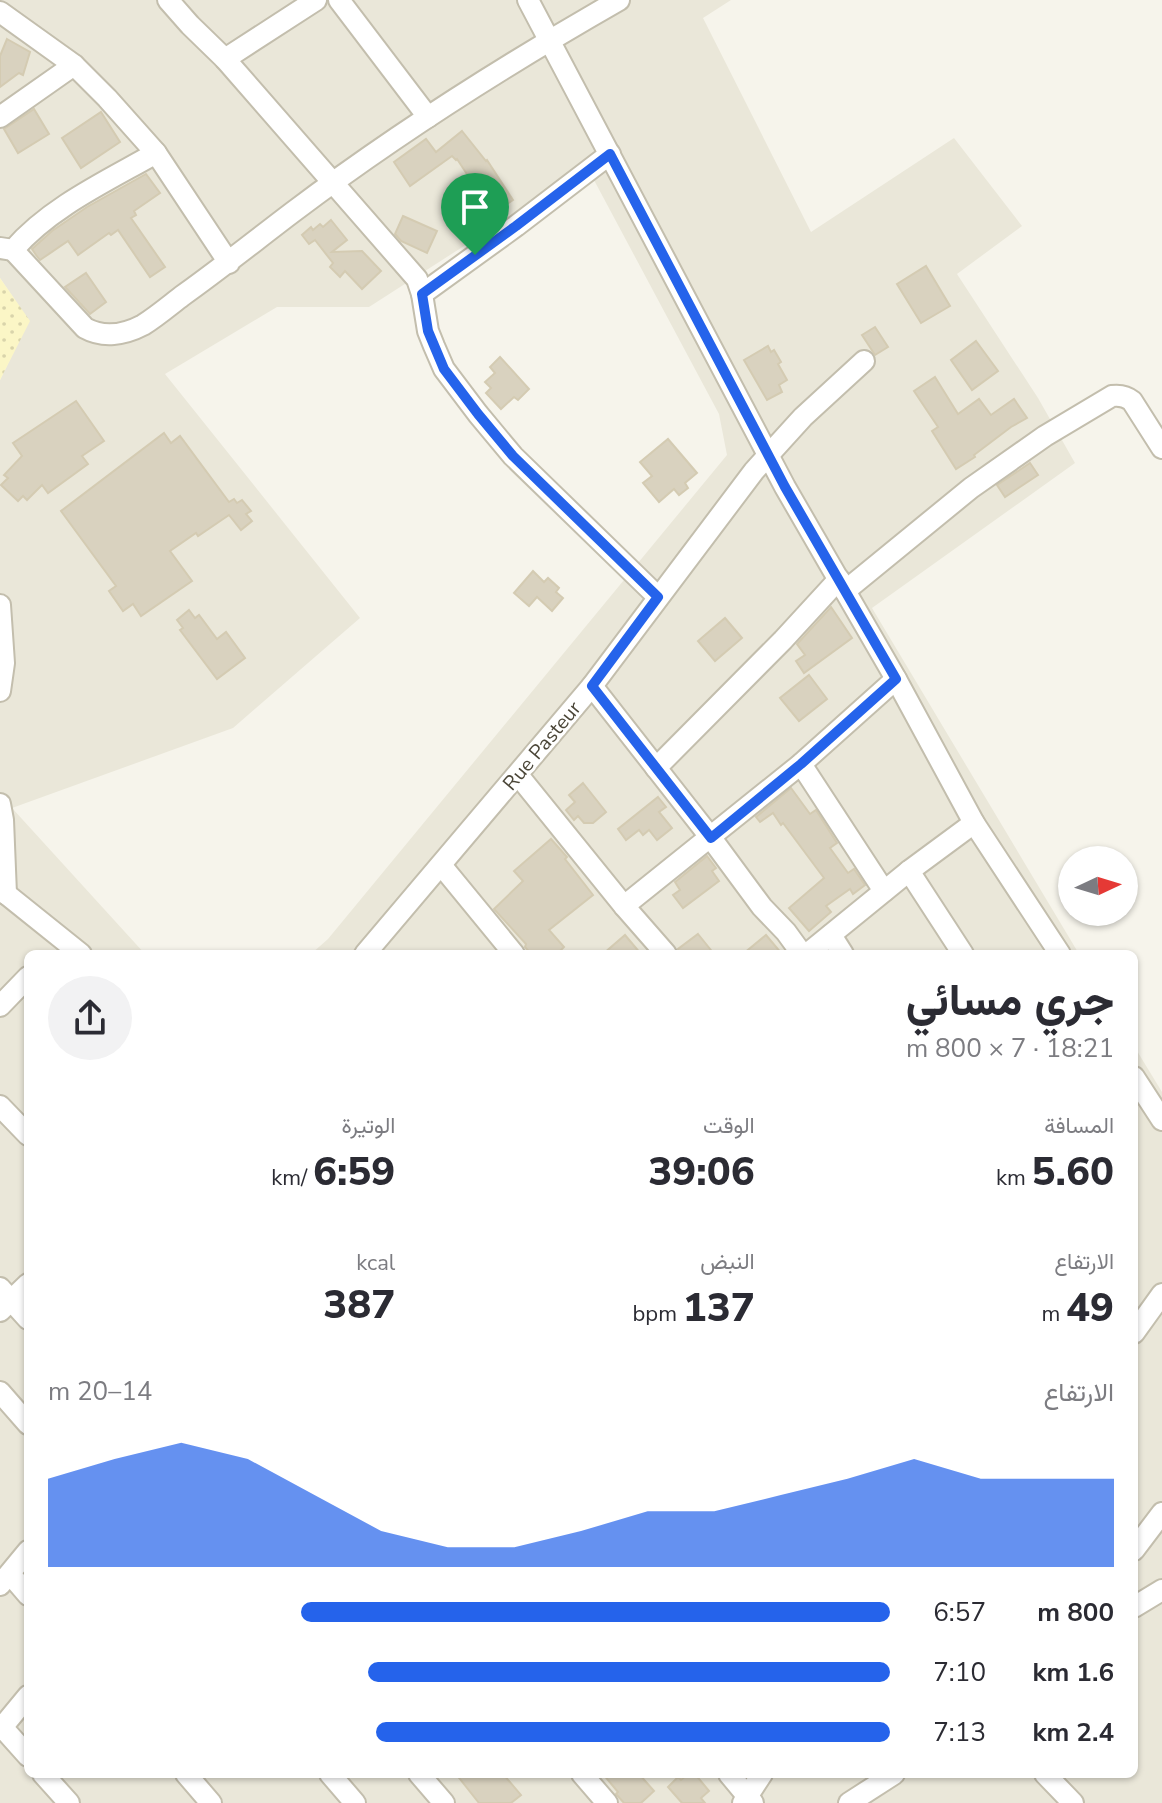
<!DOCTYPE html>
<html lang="ar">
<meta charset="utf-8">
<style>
body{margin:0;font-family:"Nunito Sans",Vazirmatn,sans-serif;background:#f2f2f3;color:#2b2b33;direction:rtl;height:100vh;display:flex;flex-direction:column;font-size:30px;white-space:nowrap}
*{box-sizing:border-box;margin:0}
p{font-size:26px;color:#7c7c81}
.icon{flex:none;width:44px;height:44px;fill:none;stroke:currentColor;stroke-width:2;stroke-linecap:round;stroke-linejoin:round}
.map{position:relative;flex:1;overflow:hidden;direction:ltr}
.sheet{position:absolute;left:24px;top:950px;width:1114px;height:828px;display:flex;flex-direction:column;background:#fff;border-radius:12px;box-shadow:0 2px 6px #0004;direction:rtl}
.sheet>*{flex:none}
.needle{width:52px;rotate:86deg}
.tools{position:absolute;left:1058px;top:846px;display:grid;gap:16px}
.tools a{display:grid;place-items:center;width:80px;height:80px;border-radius:50%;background:#fff;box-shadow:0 2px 6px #0004;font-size:40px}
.pin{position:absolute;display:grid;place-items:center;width:68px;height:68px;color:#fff;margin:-82px -34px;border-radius:50% 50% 50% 0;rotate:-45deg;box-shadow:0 0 8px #0007}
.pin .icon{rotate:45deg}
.round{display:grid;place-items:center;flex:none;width:84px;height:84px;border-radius:42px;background:#f2f2f3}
.head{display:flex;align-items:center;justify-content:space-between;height:136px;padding:0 24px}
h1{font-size:44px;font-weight:800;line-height:60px}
.stats{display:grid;grid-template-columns:repeat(3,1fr);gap:12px;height:136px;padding:8px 24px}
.stats div{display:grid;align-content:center}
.stats b{font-size:40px;font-weight:800}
.stats small{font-size:22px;font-weight:400}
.stats p{font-size:22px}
.chart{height:224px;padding:16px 24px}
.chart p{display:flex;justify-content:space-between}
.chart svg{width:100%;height:144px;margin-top:8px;fill:#2563eb;opacity:.7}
ul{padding:0 24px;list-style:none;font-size:26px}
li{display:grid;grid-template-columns:128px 96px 1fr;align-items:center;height:60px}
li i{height:20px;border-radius:10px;background:#2563eb}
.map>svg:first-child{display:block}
</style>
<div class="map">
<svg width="1162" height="1803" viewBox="0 0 1162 1803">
<defs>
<pattern id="sand-dots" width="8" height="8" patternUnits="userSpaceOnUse" patternTransform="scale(2)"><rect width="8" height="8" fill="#fbf6c6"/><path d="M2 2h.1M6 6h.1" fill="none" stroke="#d9d4ab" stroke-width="1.8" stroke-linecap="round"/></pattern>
</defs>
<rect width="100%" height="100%" fill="#f6f4eb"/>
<path fill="#eae7d9" d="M0,0h731l-28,18 108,214 143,-94 68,88 -65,48 81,124 37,65 -203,145 207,346h-768l17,-15 399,-484 -8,-41 -132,-247 -218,140h-92l-112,67 195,244 -127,110 -221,80 133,146h-117v820h1106v-728l28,46v711h-1162v-1423l29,-59 -29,-43z"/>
<path fill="url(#sand-dots)" d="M0,278l30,43 -30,59z"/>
<g fill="#d9d2bf" stroke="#d4cbb2" stroke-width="2">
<path d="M7,39l23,13 -7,23 -4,-2 -19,14v-31z"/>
<path d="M34,109l15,25 -31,19 -14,-24z"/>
<path d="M101,112l19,30 -39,26 -19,-30z"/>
<path d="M462,131l24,30 1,-1 26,40 -24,16 -11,-16 4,-3 -25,-38 -1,1 -4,-4 -42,30 -16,-24 32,-23 10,13z"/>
<path d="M146,174l14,19 -26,18 2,4 -5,3 34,49 -15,10 -32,-47 -7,5 -2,-2 -31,22 -10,-14 -28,19 -4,-5 -4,-6 20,-18 35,-24z"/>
<path d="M403,216l34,15 -10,22 -26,-12 -6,-7z"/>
<path d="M331,220l16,20 -15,12 30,-1 19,20 -19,18 -17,-18 -5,6 -10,-10 3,-4 -18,-23 -6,4 -7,-9 9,-8 2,3 7,-6 3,3z"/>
<path d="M926,266l24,40 -29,17 -24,-39z"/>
<path d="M86,273l20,29 -16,12 -25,-27z"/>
<path d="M875,327l13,20 -13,8 -13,-20z"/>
<path d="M976,341l22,30 -26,19 -21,-30z"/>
<path d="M768,346l3,6 3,-2 7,12 -3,2 9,16 -8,5 3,7 -15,8 -23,-40z"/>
<path d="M500,357l29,32 -11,11 -4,-3 -13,12 -15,-16 5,-5 -6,-6 10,-9 -5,-6z"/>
<path d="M935,377l23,37 21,-15 12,16 23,-16 13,19 -16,9 -37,28 1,2 -19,12 -24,-38 6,-4 -24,-36z"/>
<path d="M76,401l28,40 -22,15 6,8 -40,29 -6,-8 -15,15 -4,-4 -5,5 -17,-16 7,-7 -4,-3 18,-19 -9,-13z"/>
<path d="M164,433l7,10 9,-7 49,66 5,-3 3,4 5,-3 9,11 -5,3 6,7 -11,9 -12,-15 -31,21 -2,-3 -26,18 22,30 -51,35 -8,-12 -10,7 -14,-20 7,-5 -55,-75z"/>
<path d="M668,439l29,34 -12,10 3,5 -9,7 -5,-6 -15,13 -16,-19 9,-7 -12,-14z"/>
<path d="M1030,463l8,12 -33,22 -8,-12z"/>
<path d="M533,571l11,11 4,-4 11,10 -3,4 7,6 -11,13 -15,-14 -8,9 -15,-13z"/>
<path d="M831,607l21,31 -48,35 -8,-12 9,-6 -8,-11z"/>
<path d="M189,610l6,8 4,-3 18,24 9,-7 19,26 -28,21 -37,-49 3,-2 -6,-8z"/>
<path d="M725,618l17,20 -27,23 -17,-20z"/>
<path d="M809,675l18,24 -28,22 -19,-23z"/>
<path d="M583,783l23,29 -13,11h-9l-6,-7 -4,4 -8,-10 9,-8 -6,-7z"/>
<path d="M791,788l19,26 6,-4 21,33 -7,5 18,25 6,-4 11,16 -12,9 -3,-5 -24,17 5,6 -22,19 -20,-23 35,-30 -41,-55 -2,2 -8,-12 -13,9 -4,-5z"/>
<path d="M658,797l8,10 -7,5 13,16 -15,12 -8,-10 -6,5 -4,-5 -13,10 -8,-11z"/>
<path d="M551,839l16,18 -2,2 28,36 -44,35 15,17 -7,7h-26l-6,-7 1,-3 -32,-35 29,-28 -9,-10z"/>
<path d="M707,856l9,12 -4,3 7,10 -36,27 -10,-13 7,-5 -5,-8z"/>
<path d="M698,934l16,20h-35l-1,-5z"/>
<path d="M625,935l16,19h-38z"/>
<path d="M766,935l16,19h-39z"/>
<path d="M456,1774h47l18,21 -10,8h-32z"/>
<path d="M603,1774h36l15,17 -13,12h-17l-8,-9 2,-2z"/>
<path d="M688,1774h7l14,17 -8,7 4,5h-23l-14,-16 10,-10 3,3z"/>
</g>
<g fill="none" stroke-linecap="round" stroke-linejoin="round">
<g stroke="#c3bead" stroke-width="24">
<g id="minor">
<path d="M168,0l22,25 35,34 192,220 5,15 6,37 6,15 10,23 34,45 35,42 145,141"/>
<path d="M339,0l89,117"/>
<path d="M528,0l257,487 111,192 78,144 86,131"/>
<path d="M0,12l74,53 33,33 49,55 73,110"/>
<path d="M225,59l91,-59"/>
<path d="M0,117l74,-52"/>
<path d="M0,248l13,2c37,-43 94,-69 143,-97"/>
<path d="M13,250l72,78c18,10 39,7 58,-3 13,-8 26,-19 39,-29 38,-27 74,-56 111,-84 103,-78 214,-148 326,-212"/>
<path d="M422,294l94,-68 94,-72"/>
<path d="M845,591l126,-103 74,-52 67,-40c8,-1 14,0 20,5l30,47"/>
<path d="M0,605l4,58 -4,28"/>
<path d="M592,686l119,152 51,69 24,25 16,22"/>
<path d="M801,764l83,127"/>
<path d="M656,768l127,-128 56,-61"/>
<path d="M518,775l106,131 42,48"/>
<path d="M0,804l3,16 3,74"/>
<path d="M441,865l73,89"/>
<path d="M909,871l54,83"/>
<path d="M0,889l81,65"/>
<path d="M624,906l177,-142 95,-85"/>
<path d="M831,935l12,19"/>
<path d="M365,954l227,-268 162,-215 49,-54 61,-56"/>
<path d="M807,954l102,-83 65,-48"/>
<path d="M0,1006l28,-29"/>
<path d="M1134,1077l28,43"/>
<path d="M0,1106l28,29"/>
<path d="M0,1288l28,31"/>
<path d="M0,1311l28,-27"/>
<path d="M1134,1333l28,-39"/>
<path d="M0,1392l28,32"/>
<path d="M1134,1550l28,-37"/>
<path d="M10,1574l18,21"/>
<path d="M0,1585l28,-34"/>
<path d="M1134,1607l28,-17"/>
<path d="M2,1727l26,29"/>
<path d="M0,1730l28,-34"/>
<path d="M43,1774l26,29"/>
<path d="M186,1774l25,29"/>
<path d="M330,1774l25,29"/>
<path d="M419,1774l25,29"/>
<path d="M582,1774l25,29"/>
<path d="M729,1774l24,29"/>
<path d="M1045,1774l28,29"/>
<path d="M743,1803l19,-29"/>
<path d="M849,1803l45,-29"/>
</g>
</g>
<use href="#minor" stroke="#fff" stroke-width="20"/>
</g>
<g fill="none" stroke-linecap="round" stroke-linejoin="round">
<g stroke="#fff" stroke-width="16">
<path id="route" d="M610,154l175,333 111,192 -95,85 -90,74 -119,-152 66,-89 -145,-141 -35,-42 -34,-45 -16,-38 -6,-37 94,-68z"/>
</g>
<use href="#route" stroke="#2563eb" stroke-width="10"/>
</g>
<g text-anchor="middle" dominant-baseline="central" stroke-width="6" stroke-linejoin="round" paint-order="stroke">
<g font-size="20" fill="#4b4638" stroke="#fff">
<text transform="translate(542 746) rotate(-50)">Rue Pasteur</text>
</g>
</g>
</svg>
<div class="tools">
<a><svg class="needle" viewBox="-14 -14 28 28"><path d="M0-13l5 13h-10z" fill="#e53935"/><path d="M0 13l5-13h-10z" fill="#7c7c81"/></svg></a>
</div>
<div class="pin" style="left:475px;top:255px;background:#1e9e55"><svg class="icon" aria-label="arrive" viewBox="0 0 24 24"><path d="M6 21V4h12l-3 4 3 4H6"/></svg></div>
<section class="sheet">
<div class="head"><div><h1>جري مسائي</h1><p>18:21 · 7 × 800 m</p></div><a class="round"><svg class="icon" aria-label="share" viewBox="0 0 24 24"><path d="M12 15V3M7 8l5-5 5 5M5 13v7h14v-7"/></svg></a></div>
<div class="stats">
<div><p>المسافة</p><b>5.60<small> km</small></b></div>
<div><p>الوقت</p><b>39:06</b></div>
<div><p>الوتيرة</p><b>6:59<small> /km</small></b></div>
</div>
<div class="stats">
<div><p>الارتفاع</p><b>49<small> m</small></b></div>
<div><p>النبض</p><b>137<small> bpm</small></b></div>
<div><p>kcal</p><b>387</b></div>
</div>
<div class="chart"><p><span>الارتفاع</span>14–20 m</p>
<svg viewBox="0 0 160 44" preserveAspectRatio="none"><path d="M0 44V17L10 11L20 6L30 11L40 22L50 33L60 38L70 38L80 33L90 27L100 27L110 22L120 17L130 11L140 17L150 17L160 17V44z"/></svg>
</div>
<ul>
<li><b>800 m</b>6:57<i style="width:70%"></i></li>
<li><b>1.6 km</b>7:10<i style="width:62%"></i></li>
<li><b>2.4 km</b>7:13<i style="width:61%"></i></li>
</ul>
</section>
</div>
